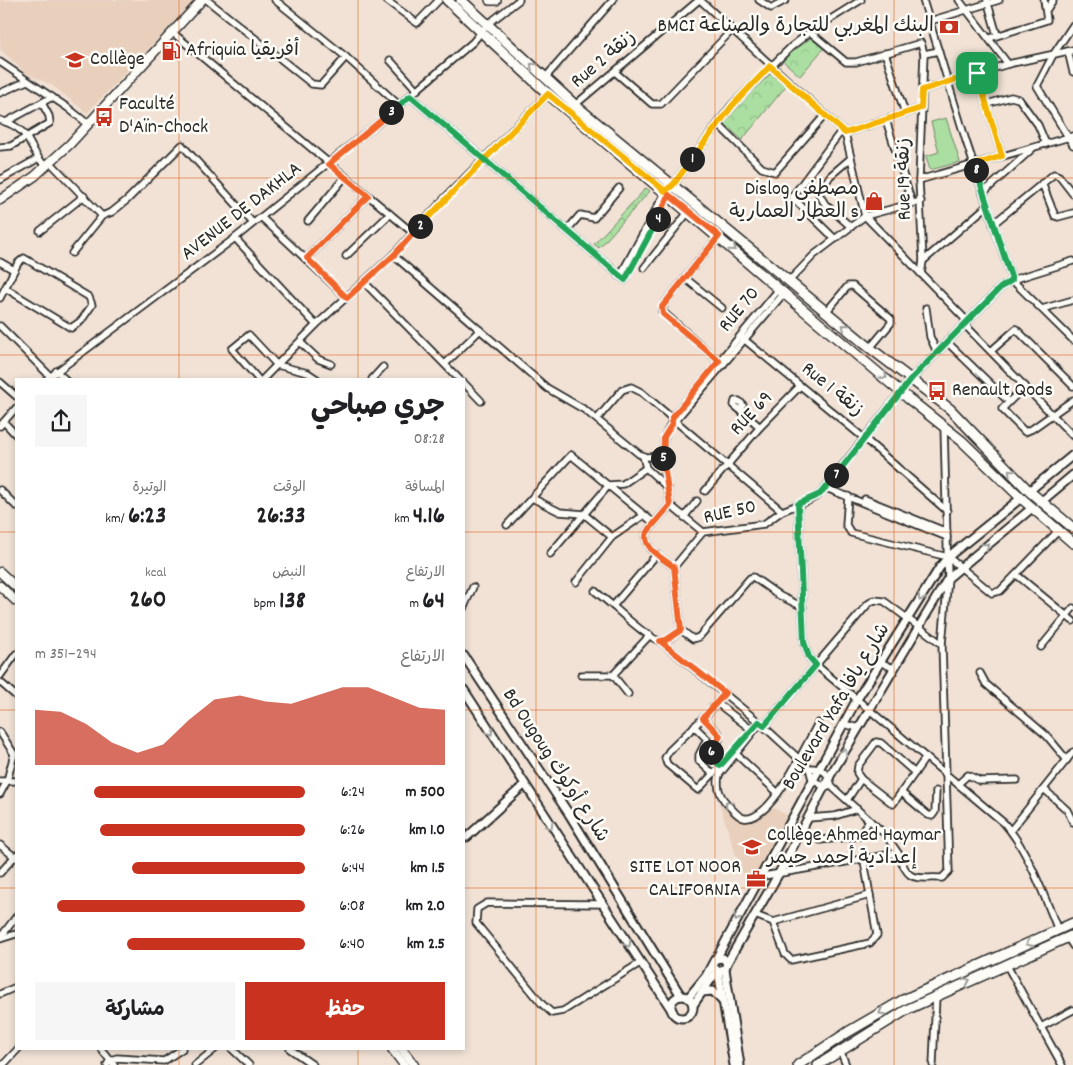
<!DOCTYPE html>
<html lang="ar">
<meta charset="utf-8">
<style>
body{margin:0;font-family:Dekko,"Playpen Sans Arabic",sans-serif;background:#f6f6f6;color:#202124;direction:rtl;height:100vh;display:flex;flex-direction:column;font-size:19px;white-space:nowrap}
*{box-sizing:border-box;margin:0}
p{font-size:16px;color:#757577}
.icon{flex:none;width:28px;height:28px;fill:none;stroke:currentColor;stroke-width:2;stroke-linecap:round;stroke-linejoin:round}
.map{position:relative;flex:1;overflow:hidden;direction:ltr}
.side{position:absolute;left:15px;top:378px;width:450px;height:672px;display:flex;flex-direction:column;background:#fff;border-radius:0px;box-shadow:0 2px 8px #0003;direction:rtl}
.side>*{flex:none}
.pin{position:absolute;display:grid;place-items:center;width:42px;height:42px;color:#fff;margin:-21px;border-radius:10px;box-shadow:0 2px 8px #0006}
.km{position:absolute;width:25px;height:25px;margin:-12px;border-radius:50%;background:#222;color:#fff;font-size:14px;line-height:25px;text-align:center}
.round{display:grid;place-items:center;flex:none;width:52px;height:52px;border-radius:0px;background:#f6f6f6}
.head{display:flex;align-items:center;justify-content:space-between;height:85px;padding:0 20px}
h1{font-size:28px;font-weight:700;line-height:38px}
.figures{display:grid;grid-template-columns:repeat(3,1fr);gap:8px;height:85px;padding:5px 20px}
.figures div{display:grid;align-content:center}
.figures b{font-size:25px;font-weight:700}
.figures small{font-size:14px;font-weight:400}
.figures p{font-size:14px}
.chart{height:140px;padding:10px 20px}
.chart p{display:flex;justify-content:space-between}
.chart svg{width:100%;height:90px;margin-top:5px;fill:#c8321e;opacity:.7}
.primary-button{display:flex;gap:10px;margin-top:auto;padding:10px 20px}
.primary-button a{flex:1;height:58px;border-radius:0px;background:#c8321e;color:#fff;font-size:20px;font-weight:700;line-height:58px;text-align:center}
.primary-button a+a{background:#f6f6f6;color:#202124}
ul{padding:0 20px;list-style:none;font-size:16px}
li{display:grid;grid-template-columns:80px 60px 1fr;align-items:center;height:38px}
li i{height:12px;border-radius:6px;background:#c8321e}
.map>svg:first-child{display:block}
</style>
<div class="map">
<svg width="1073" height="1065" viewBox="0 0 1073 1065">
<defs>
<pattern id="park-crowns" width="20" height="18" patternUnits="userSpaceOnUse" patternTransform="scale(1.25)"><rect width="20" height="18" fill="#abdfa1"/><path d="M2 6a3 3 0 1 1 6 0M12 15a3 3 0 1 1 6 0" fill="none" stroke="#93c08b"/></pattern>
</defs>
<rect width="100%" height="100%" fill="#f1e2d5"/>
<filter id="ink" filterUnits="userSpaceOnUse"><feTurbulence type="fractalNoise" baseFrequency=".02" numOctaves="2"/><feDisplacementMap in="SourceGraphic" scale="10" xChannelSelector="R" yChannelSelector="G"/><feConvolveMatrix kernelMatrix="1 2 1 2 8 2 1 2 1" color-interpolation-filters="sRGB"/></filter>
<g filter="url(#ink)">
<g fill="#e9d0bd">
<path d="M0,0h195l-108,113 -34,-27 -29,-14 -24,-23z"/>
<path d="M719,803l27,18h4l23,-13 14,7 -30,58 -15,1z"/>
</g>
<g fill="url(#park-crowns)" stroke="#6b8566">
<path d="M812,37l12,11 -24,28 -18,-16z"/>
<path d="M769,72l17,14 -44,54 -18,-17z"/>
<path d="M646,188l4,3 -51,57 -5,-4z"/>
</g>
<path fill="#abdfa1" stroke="#6b8566" d="M946,118l14,44 -30,8 -4,-14 13,-4 -8,-30z"/>
<g fill="none" stroke-linecap="round" stroke-linejoin="round">
<g stroke="#2b2b2b" stroke-width="9">
<g id="minor">
<path d="M207,0l105,84 9,1 25,-28"/>
<path d="M275,0l71,57 53,48"/>
<path d="M386,0l31,23 22,-23"/>
<path d="M700,0l145,133 20,83 102,105"/>
<path d="M759,0l12,8 15,-8"/>
<path d="M923,0l43,141 46,139 61,60"/>
<path d="M959,0l49,64"/>
<path d="M987,0l10,35"/>
<path d="M1047,9l6,-9"/>
<path d="M930,21l69,-21"/>
<path d="M1073,25l-20,30 -16,31 36,59"/>
<path d="M172,32l241,201"/>
<path d="M810,32l36,30h10l65,-19 3,11 15,-3"/>
<path d="M990,38l57,-18 -3,-20"/>
<path d="M1068,51l5,21"/>
<path d="M885,53l20,60"/>
<path d="M390,60l27,30"/>
<path d="M0,62l68,46 20,16"/>
<path d="M615,72l37,32h9l71,-74"/>
<path d="M977,73l25,83"/>
<path d="M545,78l68,-78"/>
<path d="M922,90l86,-26 65,-14"/>
<path d="M0,93l27,-12"/>
<path d="M410,96l215,184 48,-95 58,-79 60,-59 19,-15 51,-32"/>
<path d="M987,104l24,-7 8,2 19,26 8,19"/>
<path d="M575,105l124,-105"/>
<path d="M0,120c33,10 25,25 46,47"/>
<path d="M886,120l26,83"/>
<path d="M6,122l46,-25"/>
<path d="M718,124l44,44 13,4 50,-57"/>
<path d="M845,133l76,-25"/>
<path d="M0,147l11,-1 39,-23 -1,-7 -7,-13"/>
<path d="M851,158l-21,18 -11,18 6,10 26,23"/>
<path d="M51,163l51,53"/>
<path d="M0,180l37,-21"/>
<path d="M919,180l154,-44"/>
<path d="M1042,183l13,33 3,1 15,-4"/>
<path d="M983,193l49,-44"/>
<path d="M261,217l86,81"/>
<path d="M308,221l37,-44"/>
<path d="M993,224l61,-50 5,2 14,18"/>
<path d="M568,229l12,-14 14,3 25,-30"/>
<path d="M40,231l44,-35"/>
<path d="M719,236l-54,67 -3,8 61,54"/>
<path d="M235,238l81,87"/>
<path d="M835,239l-43,-42 50,-67"/>
<path d="M72,253l30,-37 10,-4 15,-12 55,-55 71,78"/>
<path d="M393,255l154,133 38,22 54,44 7,3 17,-1"/>
<path d="M346,256l44,-42"/>
<path d="M307,258l61,-62"/>
<path d="M923,261l64,-55"/>
<path d="M0,262l14,8"/>
<path d="M644,268l45,-57"/>
<path d="M921,274l2,-13 -4,-81 5,-126"/>
<path d="M620,276l46,-85"/>
<path d="M685,278l37,30"/>
<path d="M788,279l5,-2 21,-22 51,-39 56,-15"/>
<path d="M364,282l95,97"/>
<path d="M0,298l18,-35 6,-5 65,39 3,8 -11,16 -10,7 -66,-40"/>
<path d="M926,308l4,29 7,15"/>
<path d="M1042,309l31,-9"/>
<path d="M826,312l22,-26h5l38,33v4l-21,25"/>
<path d="M964,324l109,112"/>
<path d="M0,326l50,50"/>
<path d="M740,336l125,103 82,72"/>
<path d="M300,342l18,17 13,5"/>
<path d="M947,342l61,59"/>
<path d="M991,351l25,-22 57,57"/>
<path d="M445,364l35,-34"/>
<path d="M56,371l9,8"/>
<path d="M47,379l188,-141 142,-114 96,-82 15,-18 31,-24"/>
<path d="M258,379l-26,-30 17,-14 28,30 31,8 9,6"/>
<path d="M263,379l53,-54 77,-70 52,-57 103,-104"/>
<path d="M372,379l11,-12"/>
<path d="M0,382l16,14"/>
<path d="M464,383l17,18"/>
<path d="M1025,386l-23,23 23,23 7,-3 41,-29"/>
<path d="M742,412l1,-7 -4,-4h-4l-1,4 26,22"/>
<path d="M597,419l25,-29 9,-3 10,5 141,119"/>
<path d="M4,422l12,13"/>
<path d="M674,422l111,-130"/>
<path d="M0,426l16,-18"/>
<path d="M643,456l3,12 22,20"/>
<path d="M826,488l121,49"/>
<path d="M0,490l16,16"/>
<path d="M705,491l55,-64 40,-41"/>
<path d="M848,496l-2,29 5,8 97,24 44,36 8,-2 58,-60"/>
<path d="M532,498l28,14 24,2 28,23"/>
<path d="M865,499l82,33"/>
<path d="M670,505l33,27"/>
<path d="M798,505l6,137 5,15 7,8 188,158c24,27 40,73 54,107"/>
<path d="M684,517l13,-16"/>
<path d="M507,525l64,-70 83,68"/>
<path d="M550,554l59,-69 14,-1 23,-16"/>
<path d="M657,554l-44,52c8,7 41,38 51,35 6,-2 12,-8 17,-11l-7,-63"/>
<path d="M674,567l29,-35 61,-8 18,-13 26,-10 12,-7 92,-116 88,-90 12,-8 61,-19"/>
<path d="M674,567c-11,-8 -33,-20 -27,-35l23,-27c-3,-21 -9,-44 -6,-65 1,-9 8,-14 8,-22l108,-130"/>
<path d="M1017,575l56,46"/>
<path d="M576,582l36,-45 32,-22"/>
<path d="M595,591l18,15"/>
<path d="M464,607l9,-20"/>
<path d="M681,630l12,9 6,-2 51,-59 3,-1 27,19 23,11"/>
<path d="M660,641l100,82 49,45 3,11 12,8h4"/>
<path d="M942,644l6,-66 -4,-151"/>
<path d="M1041,647l32,-39"/>
<path d="M882,663l11,5"/>
<path d="M980,673l6,11 61,52 20,24"/>
<path d="M581,675h32"/>
<path d="M0,676l16,-22"/>
<path d="M0,682l16,14"/>
<path d="M628,694l-15,-19 37,-40"/>
<path d="M717,703l35,27"/>
<path d="M703,718l16,16v6l-9,15 11,11"/>
<path d="M760,723l-41,52c-3,13 1,22 10,31 5,5 9,11 15,12 27,5 63,-75 74,-95"/>
<path d="M844,724l14,4"/>
<path d="M694,726l13,13 -8,16v6l14,13"/>
<path d="M764,726l104,-122 6,-4 10,1 58,43 7,227 -7,7c-30,-1 -33,5 -44,-25"/>
<path d="M0,732l14,22 -7,27 -7,13"/>
<path d="M735,753l43,40"/>
<path d="M725,761l-27,29 -31,-26 -2,-6 4,-7 39,-38 17,-20"/>
<path d="M861,779l-4,-6 1,-7 18,-24 5,1 34,30"/>
<path d="M0,781h16"/>
<path d="M958,784l10,-9 12,6 37,-1"/>
<path d="M1044,789l23,21 6,12"/>
<path d="M902,793l26,22 4,1 3,-4 1,-21"/>
<path d="M847,800l14,-21 32,25 33,-47"/>
<path d="M808,818l27,-2 22,-7"/>
<path d="M1011,830l62,-78"/>
<path d="M820,840l40,-4 9,-16"/>
<path d="M0,845l16,13"/>
<path d="M0,873l16,-18"/>
<path d="M758,877l140,-24 -13,-19 -53,-47c-3,-14 -9,-19 -23,-19"/>
<path d="M601,904l-114,-1 -10,6 -1,14 66,81 10,9 11,-2 77,-48"/>
<path d="M755,915l18,7 12,32 6,6 79,-17 7,-8 -13,-74"/>
<path d="M773,922l97,-27"/>
<path d="M0,938l16,-21"/>
<path d="M1068,938l5,8"/>
<path d="M0,939l16,-5"/>
<path d="M1006,964l56,101"/>
<path d="M0,994l16,-7"/>
<path d="M1041,1027l32,-17"/>
<path d="M101,1049l13,16"/>
<path d="M232,1049l17,16"/>
<path d="M290,1049l23,16"/>
<path d="M840,1050l6,15"/>
<path d="M3,1065l15,-16"/>
<path d="M107,1065l3,-5 7,-2 47,3 18,-12"/>
<path d="M195,1065l20,-16"/>
<path d="M933,1065l3,-69"/>
</g>
</g>
<g stroke="#2b2b2b" stroke-width="11">
<g id="tertiary">
<path d="M1029,491l44,-36"/>
<path d="M1042,501l31,-26"/>
<path d="M464,656l105,158 112,182"/>
<path d="M464,690l209,322"/>
<path d="M467,837l57,-52"/>
<path d="M716,959l140,-258 84,-134 8,-10 73,-59"/>
<path d="M727,963l51,-88 52,-99 118,-198 84,-70"/>
<path d="M725,969l15,96"/>
<path d="M718,971l16,94"/>
<path d="M702,992l11,-1 9,10"/>
<circle cx="682" cy="1007" r="11"/>
<path d="M688,998l18,-22 9,-17 8,-1 4,5 -2,6 -8,2 -4,-5"/>
<path d="M693,1005l24,-34"/>
</g>
</g>
<g stroke="#2b2b2b" stroke-width="11">
<g id="secondary">
<path d="M0,200l35,-24 35,-32 132,-144"/>
<path d="M0,572l16,15"/>
<path d="M0,586l16,15"/>
<path d="M392,1049l12,16"/>
<path d="M402,1049l12,16"/>
</g>
</g>
<g stroke="#2b2b2b" stroke-width="12">
<g id="primary">
<path d="M447,0l101,94 361,305 53,42 59,57 52,45"/>
<path d="M461,0l114,105 295,243 80,61 79,82 44,37"/>
<path d="M490,0h6"/>
<path d="M798,1065l50,-33 55,-32 170,-77"/>
<path d="M818,1065l90,-56 165,-74"/>
</g>
</g>
<use href="#minor" stroke="#fdfcf7" stroke-width="5.5"/>
<use href="#tertiary" stroke="#fdfcf7" stroke-width="7"/>
<use href="#secondary" stroke="#fdfcf7" stroke-width="8"/>
<use href="#primary" stroke="#fdfcf7" stroke-width="9"/>
</g>
<defs><path id="oneway-chevron" d="M-2-3.5L2.5 0L-2 3.5" fill="none" stroke-width="1.6" stroke-linecap="round" stroke-linejoin="round" transform="scale(1.25)"/></defs>
<g stroke="#9e9e9b">
<use href="#oneway-chevron" transform="translate(533 66) rotate(-137)"/>
<use href="#oneway-chevron" transform="translate(733 248) rotate(40)"/>
<use href="#oneway-chevron" transform="translate(845 327) rotate(-140)"/>
<use href="#oneway-chevron" transform="translate(884 376) rotate(40)"/>
<use href="#oneway-chevron" transform="translate(1011 472) rotate(-135)"/>
<use href="#oneway-chevron" transform="translate(986 546) rotate(-39)"/>
<use href="#oneway-chevron" transform="translate(921 598) rotate(121)"/>
<use href="#oneway-chevron" transform="translate(490 732) rotate(58)"/>
<use href="#oneway-chevron" transform="translate(844 752) rotate(-60)"/>
<use href="#oneway-chevron" transform="translate(728 804) rotate(-131)"/>
<use href="#oneway-chevron" transform="translate(550 826) rotate(57)"/>
<use href="#oneway-chevron" transform="translate(737 918) rotate(118)"/>
<use href="#oneway-chevron" transform="translate(1029 943) rotate(156)"/>
<use href="#oneway-chevron" transform="translate(628 944) rotate(56)"/>
<use href="#oneway-chevron" transform="translate(967 981) rotate(-24)"/>
<use href="#oneway-chevron" transform="translate(882 1012) rotate(150)"/>
</g>
</g>
<g fill="none" stroke-linecap="round" stroke-linejoin="round" filter="url(#ink)">
<g stroke="#fff" stroke-width="10">
<path id="split-1" d="M692,159l40,-53 38,-40 75,67 76,-25 1,-18 55,-17"/>
</g>
<g stroke="#fff" stroke-width="10">
<path id="split-2" d="M420,226l128,-132 117,97 8,-6 19,-26"/>
</g>
<g stroke="#fff" stroke-width="10">
<path id="split-3" d="M391,112l-62,52 39,32 -61,62 40,40 47,-43 26,-29"/>
</g>
<g stroke="#fff" stroke-width="10">
<path id="split-4" d="M391,112l19,-16 215,184 33,-61"/>
</g>
<g stroke="#fff" stroke-width="10">
<path id="split-5" d="M658,219l11,-24 50,41 -57,71 1,7 56,47 -47,57v6l-8,13 -1,21"/>
</g>
<g stroke="#fff" stroke-width="10">
<path id="split-6" d="M663,458l7,47 -23,27c-6,15 16,27 27,35l7,63 -15,10 -6,1 65,52 -22,25 17,18 -9,16"/>
</g>
<g stroke="#fff" stroke-width="10">
<path id="split-7" d="M711,752l1,6 8,8 39,-44 5,4 52,-61 -7,-8 -5,-15 -6,-138 22,-10 16,-19"/>
</g>
<g stroke="#fff" stroke-width="10">
<path id="split-8" d="M836,475l76,-97 88,-90 12,-8 -36,-110"/>
</g>
<g stroke="#fff" stroke-width="10">
<path id="split-9" d="M976,170l-2,-5 28,-9 -25,-83"/>
</g>
<use href="#split-1" stroke="#f5b400" stroke-width="6"/>
<use href="#split-2" stroke="#f5b400" stroke-width="6"/>
<use href="#split-3" stroke="#f0652b" stroke-width="6"/>
<use href="#split-4" stroke="#22a559" stroke-width="6"/>
<use href="#split-5" stroke="#f0652b" stroke-width="6"/>
<use href="#split-6" stroke="#f0652b" stroke-width="6"/>
<use href="#split-7" stroke="#22a559" stroke-width="6"/>
<use href="#split-8" stroke="#22a559" stroke-width="6"/>
<use href="#split-9" stroke="#f5b400" stroke-width="6"/>
</g>
<path fill="none" stroke="#df570e" stroke-width="1" stroke-opacity="0.55" d="M179,0v379M358,0v379M536,0v1065M715,0v1065M894,0v1065M0,178h1073M0,355h1073M0,532h16M464,532h609M0,710h16M464,710h609M0,888h16M464,888h609M179,1049v16M358,1049v16"/>
<defs>
<g id="bank-bare" transform="scale(1.5)"><path d="M-6-4H6V4H-6ZM0-2.3a2.3 2.3 0 1 0 0 4.6a2.3 2.3 0 1 0 0-4.6Z" fill="#c8321e" stroke="#fdfcf7" stroke-width="2.5" paint-order="stroke"/></g>
<g id="fuel-bare" transform="scale(1.5)"><path d="M-5.5-6h7V0h2V4h1.3V-2.5L3-4.5l.8-.8L6-3V5H2.5V1h-1V6h-7ZM-4.2-4.7v3.2H.2V-4.7Z" fill="#c8321e" stroke="#fdfcf7" stroke-width="2.5" paint-order="stroke"/></g>
<g id="school-bare" transform="scale(1.5)"><path d="M0-5L7-2L0 1L-7-2ZM-4 1L0 2.5L4 1V4Q0 6-4 4Z" fill="#c8321e" stroke="#fdfcf7" stroke-width="2.5" paint-order="stroke"/></g>
<g id="bus-bare" transform="scale(1.5)"><path d="M-5-6H5V4H4V6H2V4H-2V6H-4V4H-5ZM-3.5-4V0h7V-4ZM-3.5 1.2v1.5H-2V1.2ZM2 1.2v1.5H3.5V1.2Z" fill="#c8321e" stroke="#fdfcf7" stroke-width="2.5" paint-order="stroke"/></g>
<g id="shop-bare" transform="scale(1.5)"><path d="M-5-2.5h2.3a2.7 3.5 0 0 1 5.4 0H5L5.5 6h-11ZM-1.5-2.5h3a1.5 2.3 0 0 0-3 0Z" fill="#c8321e" stroke="#fdfcf7" stroke-width="2.5" paint-order="stroke"/></g>
<g id="office-bare" transform="scale(1.5)"><path d="M-6-3h4V-5.5h4V-3h4V5H-6ZM-1-4.5V-3h2v-1.5ZM-6 0V1H6V0Z" fill="#c8321e" stroke="#fdfcf7" stroke-width="2.5" paint-order="stroke"/></g>
</defs>
<g fill-rule="evenodd">
<use href="#bank-bare" x="949" y="27"/>
<use href="#fuel-bare" x="171" y="51"/>
<use href="#school-bare" x="75" y="60"/>
<use href="#bus-bare" x="104" y="117"/>
<use href="#shop-bare" x="874" y="201"/>
<use href="#bus-bare" x="937" y="391"/>
<use href="#school-bare" x="752" y="847"/>
<use href="#office-bare" x="756" y="879"/>
</g>
<g text-anchor="middle" dominant-baseline="central" stroke-width="5" stroke-linejoin="round" paint-order="stroke">
<g font-size="20" fill="#2b2b2b" stroke="#fdfcf7" text-anchor="start">
<text x="934" y="27" text-anchor="end">BMCI البنك المغربي للتجارة والصناعة</text>
<text x="186" y="51">Afriquia أفريقيا</text>
<text x="90" y="60">Collège</text>
<text x="119" y="105">Faculté<tspan x="119" dy="23">D'Aïn-Chock</tspan></text>
<text x="859" y="190" text-anchor="end">Dislog مصطفى<tspan x="859" dy="23">العطار العمارية s</tspan></text>
<text x="952" y="391">Renault Qods</text>
<text x="767" y="836">Collège Ahmed Haymar<tspan x="767" dy="23">إعدادية أحمد حيمر</tspan></text>
<text x="741" y="868" text-anchor="end">SITE LOT NOOR<tspan x="741" dy="23">CALIFORNIA</tspan></text>
</g>
<g font-size="20" fill="#2b2b2b" stroke="#fdfcf7">
<text transform="translate(604 60) rotate(-40)">Rue 2 زنقة</text>
<text transform="translate(905 179) rotate(-91)">Rue 19 زنقة</text>
<text transform="translate(242 212) rotate(-38)">AVENUE DE DAKHLA</text>
<text transform="translate(740 310) rotate(-51)">RUE 70</text>
<text transform="translate(832 390) rotate(39)">Rue 1 زنقة</text>
<text transform="translate(752 414) rotate(-47)">RUE 69</text>
<text transform="translate(730 513) rotate(-13)">RUE 50</text>
<text transform="translate(837 707) rotate(-59)">Boulevard Yafa شارع يافا</text>
<text transform="translate(555 766) rotate(57)">Bd Ougoug شارع أوكوك</text>
</g>
</g>
</svg>
<div class="pin" style="left:977px;top:73px;background:#1e9e55"><svg class="icon" aria-label="arrive" viewBox="0 0 24 24"><path d="M6 21V4h12l-3 4 3 4H6"/></svg></div>
<b class="km" style="left:692px;top:159px">1</b>
<b class="km" style="left:420px;top:226px">2</b>
<b class="km" style="left:391px;top:112px">3</b>
<b class="km" style="left:658px;top:219px">4</b>
<b class="km" style="left:663px;top:458px">5</b>
<b class="km" style="left:711px;top:752px">6</b>
<b class="km" style="left:836px;top:475px">7</b>
<b class="km" style="left:976px;top:170px">8</b>
<section class="side">
<div class="head"><div><h1>جري صباحي</h1><p>08:28</p></div><a class="round"><svg class="icon" aria-label="share" viewBox="0 0 24 24"><path d="M12 15V3M7 8l5-5 5 5M5 13v7h14v-7"/></svg></a></div>
<div class="figures">
<div><p>المسافة</p><b>4.16<small> km</small></b></div>
<div><p>الوقت</p><b>26:33</b></div>
<div><p>الوتيرة</p><b>6:23<small> /km</small></b></div>
</div>
<div class="figures">
<div><p>الارتفاع</p><b>64<small> m</small></b></div>
<div><p>النبض</p><b>138<small> bpm</small></b></div>
<div><p>kcal</p><b>260</b></div>
</div>
<div class="chart"><p><span>الارتفاع</span>294–351 m</p>
<svg viewBox="0 0 160 44" preserveAspectRatio="none"><path d="M0 44V17L10 18L20 24L30 33L40 38L50 34L60 22L70 12L80 10L90 13L100 14L110 10L120 6L130 6L140 11L150 16L160 17V44z"/></svg>
</div>
<ul>
<li><b>500 m</b>6:24<i style="width:78%"></i></li>
<li><b>1.0 km</b>6:26<i style="width:76%"></i></li>
<li><b>1.5 km</b>6:44<i style="width:64%"></i></li>
<li><b>2.0 km</b>6:08<i style="width:92%"></i></li>
<li><b>2.5 km</b>6:40<i style="width:66%"></i></li>
</ul>
<div class="primary-button"><a>حفظ</a><a>مشاركة</a></div>
</section>
</div>
